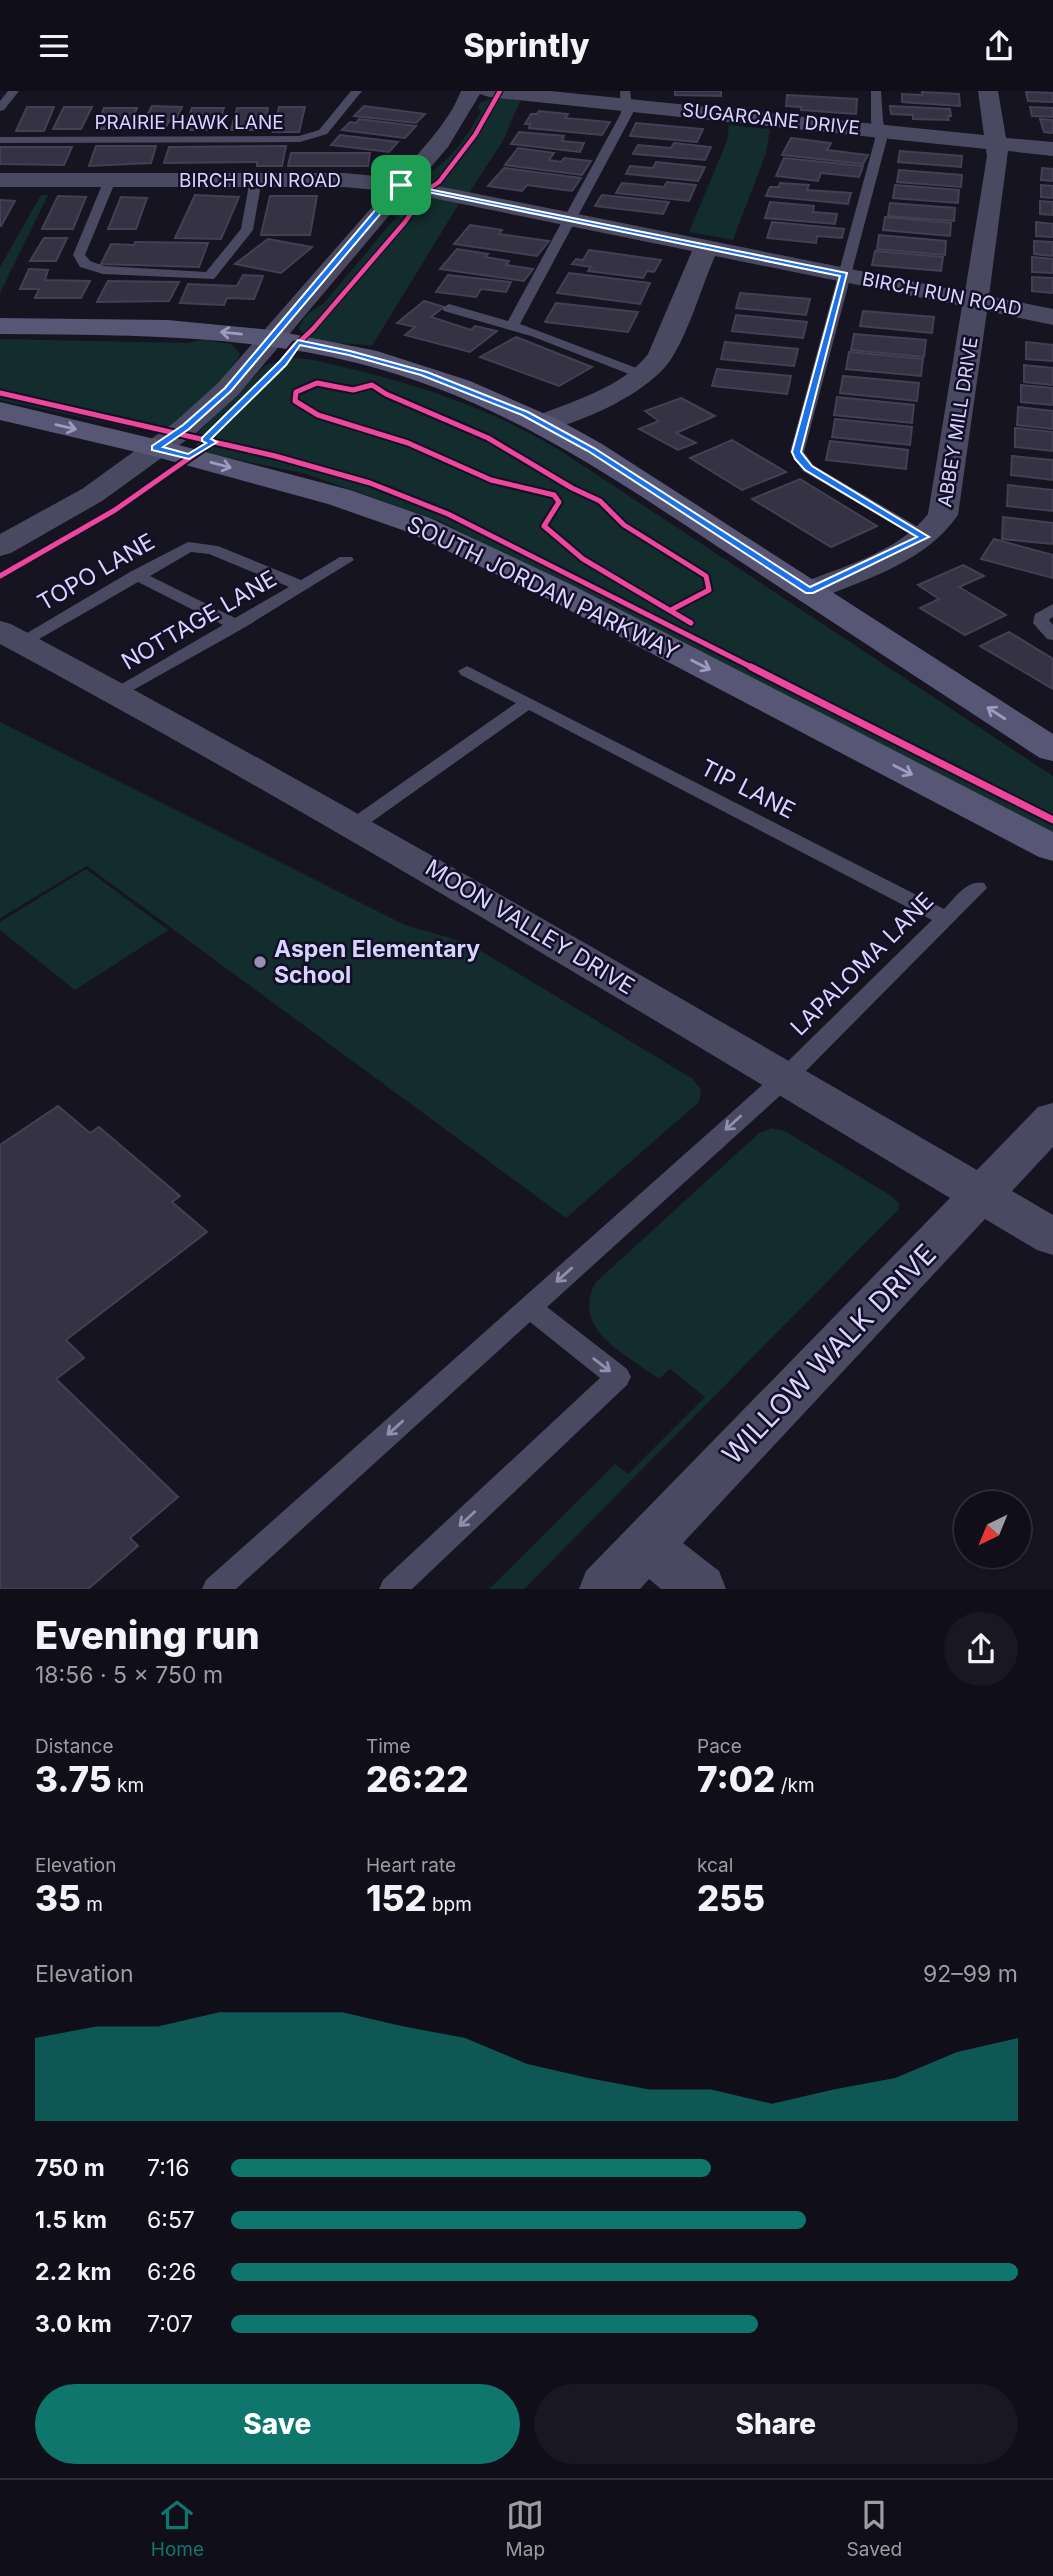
<!DOCTYPE html>
<meta charset="utf-8">
<style>
body{margin:0;font-family:Inter,sans-serif;background:#191822;color:#f1f3f6;height:100vh;display:flex;flex-direction:column;font-size:26px;white-space:nowrap}
*{box-sizing:border-box;margin:0}
p{font-size:23px;color:#9c9ca2}
.icon{flex:none;width:38px;height:38px;fill:none;stroke:currentColor;stroke-width:2;stroke-linecap:round;stroke-linejoin:round}
.map{position:relative;height:1498px;overflow:hidden}
.sheet{display:flex;flex-direction:column;background:#100f19;flex:1}
.sheet>*{flex:none}
.needle{width:46px;rotate:223deg}
.tools{position:absolute;left:954px;top:1400px;display:grid;gap:14px}
.tools a{display:grid;place-items:center;width:77px;height:77px;border-radius:50%;background:#100f19;box-shadow:0 2px 5px #0004,0 0 0 2px #302f38;font-size:35px}
.pin{position:absolute;display:grid;place-items:center;width:60px;height:60px;color:#fff;margin:-30px;border-radius:14px;box-shadow:0 4px 10px #0006}
.round{display:grid;place-items:center;flex:none;width:74px;height:74px;border-radius:37px;background:#191822}
.head{display:flex;align-items:center;justify-content:space-between;height:119px;padding:0 35px}
h1{font-size:38px;font-weight:800;line-height:52px}
.figures{display:grid;grid-template-columns:repeat(3,1fr);gap:10px;height:119px;padding:7px 35px}
.figures div{display:grid;align-content:center}
.figures b{font-size:35px;font-weight:800}
.figures small{font-size:19px;font-weight:400}
.figures p{font-size:19px}
.chart{height:196px;padding:14px 35px}
.chart p{display:flex;justify-content:space-between}
.chart svg{width:100%;height:126px;margin-top:7px;fill:#0f766e;opacity:.7}
.action{display:flex;gap:14px;margin-top:auto;padding:14px 35px}
.action a{flex:1;height:80px;border-radius:42px;background:#0f766e;color:#fff;font-size:28px;font-weight:800;line-height:80px;text-align:center}
.action a+a{background:#191822;color:#f1f3f6}
ul{padding:0 35px;list-style:none;font-size:23px}
li{display:grid;grid-template-columns:112px 84px 1fr;align-items:center;height:52px}
li i{height:18px;border-radius:9px;background:#0f766e}
header{display:flex;justify-content:space-between;align-items:center;height:91px;padding:0 35px;background:#100f19;font-size:32px;font-weight:800}
.menu{display:flex;justify-content:space-around;align-items:center;height:98px;border-top:2px solid #302f38;background:#100f19;font-size:19px;color:#9c9ca2}
.menu a{display:grid;justify-items:center;gap:4px}
.menu .on{color:#0f766e}
.map>svg:first-child{display:block}
</style>
<header><svg class="icon" aria-label="menu" viewBox="0 0 24 24"><path d="M4 6h16M4 12h16M4 18h16"/></svg>Sprintly<svg class="icon" aria-label="share" viewBox="0 0 24 24"><path d="M12 15V3M7 8l5-5 5 5M5 13v7h14v-7"/></svg></header>
<div class="map">
<svg width="1053" height="1498" viewBox="0 0 1053 1498">
<rect width="100%" height="100%" fill="#161421"/>
<g fill="#132c2d">
<path d="M496,5l25,3 -18,42 -34,52 -45,-10 2,-9c23,-10 43,-41 55,-63l-4,-3 3,-5z"/>
<path d="M729,34l41,4 -4,24 -33,87 -44,-8 38,-91z"/>
<path d="M41,104h7l-48,98v-26z"/>
<path d="M427,105l33,6 -88,144c-23,-5 -56,3 -73,-17 4,-14 14,-19 25,-26l78,-93 -2,-5 8,-6z"/>
<path d="M0,248l187,4 17,-3 28,4 8,10c-6,17 -50,59 -66,69 -10,6 -22,7 -33,7l-141,-30z"/>
<path d="M287,267c23,-1 47,7 69,12 73,18 141,42 205,81l492,325v58l-613,-313 -134,-47 -95,-20 -12,-6 -5,-7 3,-7 69,-69z"/>
<path d="M0,631l405,203 63,18 225,136 8,11 -2,12 -133,116 -479,-352 -87,52z"/>
<path d="M86,778l82,61 -93,60 -75,-60v-8z"/>
<path d="M772,1037l13,3 108,66 6,7 -1,6 -374,379h-35l126,-125 13,10 77,-77 -35,-28 -11,10c-33,-25 -88,-48 -64,-96l163,-149z"/>
</g>
<g fill="#343243" stroke="#433f54" stroke-width="2">
<path d="M675,0h46v5l-46,-1z"/>
<path d="M922,1l37,2 1,12 -58,-4v-8l20,1z"/>
<path d="M1026,1l27,1v9l-25,-1z"/>
<path d="M787,4l70,4 -1,15 -55,-4v-3l-15,-1z"/>
<path d="M152,15l30,1 -7,14h-6l-4,8h-25z"/>
<path d="M364,15l61,8 -9,9 -62,-7z"/>
<path d="M890,15l60,3 1,7h-3l1,4 -36,-1v-4l-22,-1z"/>
<path d="M27,16h27l-10,24h-28z"/>
<path d="M64,16h28l-11,22h-28z"/>
<path d="M279,16h26l-6,25h-26z"/>
<path d="M1030,16l23,1v9l-21,-1z"/>
<path d="M104,17h33l-7,16h-10l-2,5h-23z"/>
<path d="M192,17h32l-5,14h-9l-3,8h-24z"/>
<path d="M237,17h31l-3,14h-9l-2,8h-23z"/>
<path d="M539,20l29,3 -3,4 45,4 -8,13 -73,-7 1,-4h-5l6,-10h6z"/>
<path d="M359,28l57,7 -11,12 -63,-8 8,-8 6,1z"/>
<path d="M1040,28l13,1v13l-9,-1z"/>
<path d="M636,32l67,6 -6,13 -67,-6z"/>
<path d="M519,41l45,4 -2,5 22,2 -4,9 -69,-8z"/>
<path d="M340,44l58,7 -9,10 -58,-7z"/>
<path d="M791,47l40,5 -4,7 41,5 -5,9 -81,-9z"/>
<path d="M674,52l37,4 -6,13 -72,-6 5,-9 33,3z"/>
<path d="M96,55h60l-5,17 -62,3z"/>
<path d="M286,55l-4,20h-25v-4l-93,1 5,-16z"/>
<path d="M0,56h72l-8,18 -64,-1z"/>
<path d="M518,57l36,5 -5,7 12,2 3,-4 27,3 -9,14 -77,-10z"/>
<path d="M900,60l62,5 -1,11 -63,-5z"/>
<path d="M291,62h79l-2,13h-80z"/>
<path d="M784,67l79,8 -4,11 -38,-4 -3,8 -42,-5z"/>
<path d="M656,71l49,5 -7,14 -72,-7 4,-8 23,2z"/>
<path d="M504,77l77,10 -9,13 -45,-6 -5,6 -34,-5z"/>
<path d="M1042,77l11,1v12l-12,-1z"/>
<path d="M899,79l63,5 -1,12 -64,-5z"/>
<path d="M667,91l29,3 -7,16 -73,-8 6,-10 42,4z"/>
<path d="M780,92l29,2 -2,5 44,3 -3,11 -82,-8 4,-9h9z"/>
<path d="M895,94l64,5 -1,13 -65,-5z"/>
<path d="M1041,94l12,1v12l-12,-1z"/>
<path d="M195,104l44,2 -18,42 -46,-1z"/>
<path d="M602,104l67,7 -6,12 -68,-8z"/>
<path d="M58,105l28,1 -13,32h-31z"/>
<path d="M270,105h47l-7,39h-49z"/>
<path d="M121,106l26,1 -11,31h-28z"/>
<path d="M0,109l15,1 -14,25h-1z"/>
<path d="M1040,110l13,1v13l-13,-1z"/>
<path d="M770,111l44,4 -1,6 24,2 -2,10 -70,-6z"/>
<path d="M890,112l65,5 -1,13 -66,-5z"/>
<path d="M885,126l66,6 -1,13 -67,-6z"/>
<path d="M772,131l72,7 -2,9 -25,-2 -1,7 -49,-5z"/>
<path d="M1036,131l17,2v13l-17,-1z"/>
<path d="M470,134l32,5 -3,4 50,7 -12,15 -83,-12z"/>
<path d="M879,144l67,6 -1,14 -68,-6z"/>
<path d="M44,147h23l-11,23h-26z"/>
<path d="M268,148l44,8 -31,26 -46,-9z"/>
<path d="M1034,150l19,1v14l-19,-2z"/>
<path d="M135,151l73,1 -9,24 -98,-3 10,-20 23,1z"/>
<path d="M457,158l31,5 -3,3 24,4 -3,4 27,4 -9,12 -84,-12z"/>
<path d="M589,159l72,10 -7,12 -7,-1 -4,7 -55,-7 3,-4 -19,-3 4,-5 7,1z"/>
<path d="M875,160l68,6 -2,14 -69,-6z"/>
<path d="M1032,166l21,2v14l-21,-1z"/>
<path d="M29,178l19,1 -3,10 45,1 -9,17h-46l4,-9h-19z"/>
<path d="M569,182l81,10 -10,21 -83,-11z"/>
<path d="M243,184l20,1 -9,23 -27,-1 -3,7 -44,-2 8,-19 49,2z"/>
<path d="M448,184l63,7 -5,10 -25,-3 -5,8 -40,-5z"/>
<path d="M1032,186l21,1v15l-21,-2z"/>
<path d="M108,190l71,1 -10,19 -72,1z"/>
<path d="M740,202l70,6 -4,16 -70,-7z"/>
<path d="M424,210l20,6 -13,10 40,13 4,-4 22,5 -27,21 -65,-17 10,-8 -18,-4z"/>
<path d="M556,212l82,9 -10,20 -83,-10z"/>
<path d="M863,220l71,6 -2,16 -72,-7z"/>
<path d="M736,224l71,7 -4,16 -71,-7z"/>
<path d="M854,243l72,6 -2,17 -73,-7z"/>
<path d="M516,246l76,30 -33,19 -79,-29z"/>
<path d="M725,251l73,7 -4,17 -73,-7z"/>
<path d="M1026,251l27,3v16l-27,-2z"/>
<path d="M849,261l74,7 -2,17 -75,-7z"/>
<path d="M1024,274l29,3v17l-29,-3z"/>
<path d="M717,278l74,7 -4,18 -75,-8z"/>
<path d="M843,285l76,7 -2,18 -77,-8z"/>
<path d="M1021,294l32,3v17l-32,-3z"/>
<path d="M837,306l77,8 -2,18 -78,-8z"/>
<path d="M681,307l34,18 -39,17 20,10 -18,7 -39,-21 20,-8 -14,-10z"/>
<path d="M1018,316l35,4v18l-36,-4z"/>
<path d="M835,328l77,8 -2,18 -78,-8z"/>
<path d="M1015,337l38,4v19l-38,-4z"/>
<path d="M732,349l54,32 -44,18 -52,-32z"/>
<path d="M830,350l78,9 -2,19 -80,-9z"/>
<path d="M1012,365l41,4v20l-42,-5z"/>
<path d="M800,388l77,47 -46,21 -79,-48z"/>
<path d="M1008,394l45,5v21l-46,-5z"/>
<path d="M1003,426l50,6v21l-51,-5z"/>
<path d="M994,448l59,16v23l-72,-19z"/>
<path d="M963,474l21,11 -25,11 47,28 -41,20 -45,-27 19,-9 -21,-14z"/>
<path d="M1009,541l44,27v30l-73,-43z"/>
<path d="M58,1015l32,27 9,-6 81,69 -8,6 35,30 -141,108 18,18 -28,21 122,118 -48,41 8,8 -50,43h-88v-444z"/>
</g>
<g fill="none" stroke-linecap="round" stroke-linejoin="round">
<g fill="#4a4962" fill-rule="evenodd">
<path d="M8,0h11l-15,19 -4,1v-10z"/>
<path d="M351,0h11l-35,43 -27,8 -300,1v-6l299,-1 20,-6z"/>
<path d="M620,0h10l3,22 -113,211 127,48v6l-5,1 -111,-43 -87,-25 -2,-3 7,-4 59,17 113,-208z"/>
<path d="M871,0h10l2,30 4,18 -83,313 9,13 117,69 2,3 -8,5 -121,-71 -13,-19 85,-313 -4,-18z"/>
<path d="M256,84l6,4 -9,51 -39,49 -111,-5 -23,-7 -7,-12 31,-75 6,-4 6,4 -31,75 5,6 14,5 102,6 35,-43 9,-50z"/>
<path d="M188,451l30,4 83,34 39,-23h12l2,3 -112,69 -123,69 -6,-1 -3,-4 3,-4 110,-64 -85,-43 -111,64h-12l-3,-4 118,-70zM191,461l18,2 80,33 -54,31 -85,-42z"/>
<path d="M1053,513v13l-4,3 4,5v15l-6,-1 -14,-16 2,-9z"/>
<path d="M467,575l477,243c11,-11 23,-30 40,-26l3,5 -194,196 -246,223 80,62 4,8 -4,8 -215,204h-33l4,-9 217,-202 -70,-56 -294,267h-34l4,-9 571,-508 155,-152 -403,-210 -166,118h-14l-3,-4 3,-4 167,-117 -55,-28 -3,-4z"/>
</g>
<g fill="#4a4962" fill-rule="evenodd">
<path d="M461,0h89l434,44 -6,-44h20l8,47 47,4v14l-45,-5 -19,145 64,13v16l-66,-14 -29,204c-32,46 -87,62 -137,83l-11,2 -11,-2 -5,-7 5,-7c42,-17 100,-32 129,-70l34,-208 -247,-50c-14,32 -24,70 -42,100 -21,36 -90,66 -129,75l-10,-2 -4,-6 4,-6c38,-16 88,-29 114,-63l44,-103 -284,-58 -170,202 -42,38 -94,68 -91,52 -11,3v-22l82,-45 94,-68 42,-38 168,-192 -42,-4h-344v-14h344l53,5c23,-27 51,-54 64,-87zM480,3l9,3 497,52 1,7 -22,136 -547,-110 30,-35z"/>
<path d="M0,530l11,3c327,173 646,361 966,546l61,-63 15,-4v44l-41,44 41,24v40l-16,-5 -52,-31 -302,324 36,28 7,18h-65l-12,-10 -9,10h-61l7,-18 364,-373c-314,-189 -627,-380 -950,-554z"/>
</g>
<g fill="#575674" fill-rule="evenodd">
<path d="M0,227l168,2 104,10 105,21 93,30 89,39 43,24 451,290v27l-13,-3c-102,-67 -203,-133 -305,-200 -122,-80 -233,-159 -378,-195 -118,-29 -237,-28 -357,-29z"/>
<path d="M0,311l167,40 183,48 80,28 142,67 481,247v29l-14,-4 -491,-258 -140,-67 -80,-28 -179,-49 -149,-35z"/>
</g>
<g stroke="#130f26" stroke-width="7">
<path id="cycleway-far2" d="M294,256l19,-18 92,-107 22,-32 12,-8 36,-47 25,-44"/>
</g>
<g stroke="#130f26" stroke-width="9">
<g id="cycleway-far1">
<path d="M0,302l275,63 95,27 78,31 307,155"/>
<path d="M206,349l65,-65 24,-30"/>
<path d="M0,485l115,-66 97,-68"/>
<path d="M671,519l38,-20 -3,-14 -82,-51 -24,-24 -28,-13 -84,-50 -102,-44 -14,-9 -19,5 -36,-7 -21,9 -1,9 23,14 90,28 83,37 63,15 5,7 -15,24 39,33 108,64"/>
</g>
</g>
<g stroke="#130f26" stroke-width="11">
<path id="cycleway" d="M751,576l302,153"/>
</g>
<use href="#cycleway-far2" stroke="#ed469a" stroke-width="4.5"/>
<use href="#cycleway-far1" stroke="#ed469a" stroke-width="5"/>
<use href="#cycleway" stroke="#ed469a" stroke-width="7"/>
</g>
<defs><path id="oneway-shaft" d="M-6 0H5M1.5-3L5.5 0L1.5 3" fill="none" stroke-width="1.6" stroke-linecap="round" stroke-linejoin="round" transform="scale(1.75)"/></defs>
<g stroke="#9e9bc0">
<use href="#oneway-shaft" transform="translate(231 242) rotate(-174)"/>
<use href="#oneway-shaft" transform="translate(66 336) rotate(13)"/>
<use href="#oneway-shaft" transform="translate(221 374) rotate(15)"/>
<use href="#oneway-shaft" transform="translate(701 574) rotate(27)"/>
<use href="#oneway-shaft" transform="translate(996 622) rotate(-147)"/>
<use href="#oneway-shaft" transform="translate(903 679) rotate(27)"/>
</g>
<g stroke="#928eb0">
<use href="#oneway-shaft" transform="translate(733 1032) rotate(138)"/>
<use href="#oneway-shaft" transform="translate(564 1184) rotate(138)"/>
<use href="#oneway-shaft" transform="translate(602 1274) rotate(38)"/>
<use href="#oneway-shaft" transform="translate(395 1337) rotate(138)"/>
<use href="#oneway-shaft" transform="translate(467 1428) rotate(137)"/>
</g>
<path fill="#1a73e8" stroke="#fff" stroke-width="2" fill-rule="evenodd" d="M398,92l449,90 -46,179 11,14 117,71 -116,56h-7l-218,-142 -66,-36 -101,-40 -72,-20 -49,-10 -14,20 -75,74 6,3 -28,17 -37,-9v-4l31,-21 42,-37zM403,96l437,89 -48,176 3,7 10,11 112,67 -107,50 -216,-139 -66,-36 -101,-40 -77,-21 -52,-11 -18,21 -78,77v3l4,2 -18,11 -25,-7 26,-18 42,-38z"/>
<circle fill="#9591b1" stroke="#130f26" stroke-width="2.5" cx="260" cy="871" r="7"/>
<g text-anchor="middle" dominant-baseline="central" stroke-width="5" stroke-linejoin="round" paint-order="stroke">
<g font-size="19" fill="#d9d4ff" stroke="#130f26">
<text transform="translate(771 28) rotate(6)">SUGARCANE DRIVE</text>
<text x="189" y="31">PRAIRIE HAWK LANE</text>
<text x="260" y="89">BIRCH RUN ROAD</text>
<text transform="translate(942 203) rotate(11)">BIRCH RUN ROAD</text>
<text transform="translate(958 331) rotate(-81)">ABBEY MILL DRIVE</text>
</g>
<g font-size="23" fill="#d9d4ff" stroke="#130f26">
<text transform="translate(96 481) rotate(-30)">TOPO LANE</text>
<text transform="translate(543 497) rotate(26)">SOUTH JORDAN PARKWAY</text>
<text transform="translate(199 529) rotate(-30)">NOTTAGE LANE</text>
<text transform="translate(748 698) rotate(27)">TIP LANE</text>
<text transform="translate(530 836) rotate(31)">MOON VALLEY DRIVE</text>
<text transform="translate(862 873) rotate(-45)">LAPALOMA LANE</text>
</g>
<g font-size="23" font-weight="bold" fill="#d9d4ff" stroke="#130f26" text-anchor="start">
<text x="274" y="858">Aspen Elementary<tspan x="274" dy="26">School</tspan></text>
</g>
<g font-size="28" fill="#d9d4ff" stroke="#130f26">
<text transform="translate(829 1263) rotate(-46)">WILLOW WALK DRIVE</text>
</g>
</g>
</svg>
<div class="tools">
<a><svg class="needle" viewBox="-14 -14 28 28"><path d="M0-13l5 13h-10z" fill="#e53935"/><path d="M0 13l5-13h-10z" fill="#9c9ca2"/></svg></a>
</div>
<div class="pin" style="left:401px;top:94px;background:#1e9e55"><svg class="icon" aria-label="arrive" viewBox="0 0 24 24"><path d="M6 21V4h12l-3 4 3 4H6"/></svg></div>
</div>
<section class="sheet">
<div class="head"><div><h1>Evening run</h1><p>18:56 · 5 × 750 m</p></div><a class="round"><svg class="icon" aria-label="share" viewBox="0 0 24 24"><path d="M12 15V3M7 8l5-5 5 5M5 13v7h14v-7"/></svg></a></div>
<div class="figures">
<div><p>Distance</p><b>3.75<small> km</small></b></div>
<div><p>Time</p><b>26:22</b></div>
<div><p>Pace</p><b>7:02<small> /km</small></b></div>
</div>
<div class="figures">
<div><p>Elevation</p><b>35<small> m</small></b></div>
<div><p>Heart rate</p><b>152<small> bpm</small></b></div>
<div><p>kcal</p><b>255</b></div>
</div>
<div class="chart"><p><span>Elevation</span>92–99 m</p>
<svg viewBox="0 0 160 44" preserveAspectRatio="none"><path d="M0 44V15L10 11L20 11L30 6L40 6L50 6L60 11L70 15L80 24L90 29L100 33L110 33L120 38L130 33L140 29L150 20L160 15V44z"/></svg>
</div>
<ul>
<li><b>750 m</b>7:16<i style="width:61%"></i></li>
<li><b>1.5 km</b>6:57<i style="width:73%"></i></li>
<li><b>2.2 km</b>6:26<i style="width:100%"></i></li>
<li><b>3.0 km</b>7:07<i style="width:67%"></i></li>
</ul>
<div class="action"><a>Save</a><a>Share</a></div>
</section>
<nav class="menu">
<a class="on"><svg class="icon" aria-label="home" viewBox="0 0 24 24"><path d="M3 11l9-7 9 7M6 9v11h12V9"/></svg>Home</a>
<a><svg class="icon" aria-label="map" viewBox="0 0 24 24"><path d="M3 6l6-2 6 2 6-2v14l-6 2-6-2-6 2zM9 4v14M15 6v14"/></svg>Map</a>
<a><svg class="icon" aria-label="saved" viewBox="0 0 24 24"><path d="M7 4h10v16l-5-4-5 4z"/></svg>Saved</a>
</nav>
